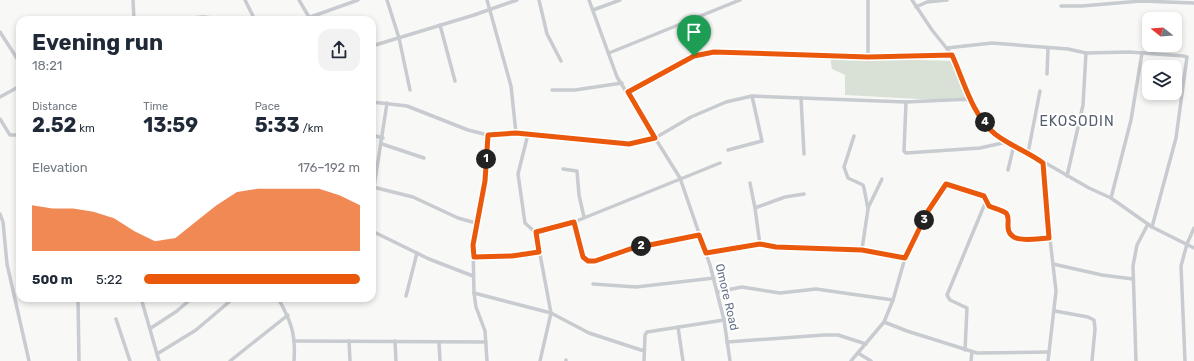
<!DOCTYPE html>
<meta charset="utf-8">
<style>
body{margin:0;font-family:Rubik,sans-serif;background:#f2f2f3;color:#1f2937;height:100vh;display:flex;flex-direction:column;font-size:15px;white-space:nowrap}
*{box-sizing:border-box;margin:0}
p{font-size:13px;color:#747a83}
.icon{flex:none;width:22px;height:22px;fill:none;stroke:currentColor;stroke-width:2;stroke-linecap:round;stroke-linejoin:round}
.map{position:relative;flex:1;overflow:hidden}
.details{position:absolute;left:16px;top:16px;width:360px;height:286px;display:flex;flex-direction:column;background:#fff;border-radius:12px;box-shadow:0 2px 6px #0003}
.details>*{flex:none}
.needle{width:26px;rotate:287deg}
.fabs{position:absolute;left:1142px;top:12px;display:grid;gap:8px}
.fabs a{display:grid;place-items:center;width:40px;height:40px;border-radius:8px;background:#fff;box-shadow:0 2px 6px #0003;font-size:20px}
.pin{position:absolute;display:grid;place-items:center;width:34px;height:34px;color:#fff;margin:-41px -17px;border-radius:50% 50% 50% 0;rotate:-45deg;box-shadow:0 0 4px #0007}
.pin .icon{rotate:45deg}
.km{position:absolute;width:20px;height:20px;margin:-10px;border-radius:50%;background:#222;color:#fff;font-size:11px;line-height:20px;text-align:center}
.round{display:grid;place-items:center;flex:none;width:42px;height:42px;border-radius:12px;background:#f2f2f3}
.summary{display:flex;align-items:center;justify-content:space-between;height:68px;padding:0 16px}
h1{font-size:22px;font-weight:700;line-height:30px}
.figures{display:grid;grid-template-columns:repeat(3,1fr);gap:6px;height:68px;padding:4px 16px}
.figures div{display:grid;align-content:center}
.figures b{font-size:20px;font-weight:700}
.figures small{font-size:11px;font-weight:400}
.figures p{font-size:11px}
.chart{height:112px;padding:8px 16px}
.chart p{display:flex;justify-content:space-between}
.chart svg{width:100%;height:72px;margin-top:4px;fill:#ea580c;opacity:.7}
ul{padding:0 16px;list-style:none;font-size:13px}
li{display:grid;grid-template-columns:64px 48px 1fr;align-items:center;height:30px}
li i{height:10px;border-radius:5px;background:#ea580c}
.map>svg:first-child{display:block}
</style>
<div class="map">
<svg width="1194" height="361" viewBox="0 0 1194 361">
<rect width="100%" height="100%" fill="#f8f9f6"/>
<path fill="#d9e1d7" d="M830,57l122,4 21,41 -128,-7v-20l-13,-6z"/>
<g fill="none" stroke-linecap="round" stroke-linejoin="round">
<g stroke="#c8cbcf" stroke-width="3.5">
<path d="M133,0l1,20"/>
<path d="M245,0l10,20"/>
<path d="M299,0l10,17"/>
<path d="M387,0l12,38 11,52"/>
<path d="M487,0l24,86 5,47"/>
<path d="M539,0l8,34 14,27"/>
<path d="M589,0l28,77 63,101 30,87 14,55 6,41"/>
<path d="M912,0l20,30 20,25 18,44 11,19 14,16 94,54 22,10 41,29 42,21"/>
<path d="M1061,6h21l59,-5 53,2"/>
<path d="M916,7l11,-5 20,-2"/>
<path d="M593,10l27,-10"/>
<path d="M170,20l33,-3 11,1 2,2"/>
<path d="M302,20l56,-20"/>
<path d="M440,25l15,56"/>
<path d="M0,32l20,31"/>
<path d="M372,46l102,-31 43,-15"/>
<path d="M947,48l45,-5 76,6 18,4 43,-1 54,4 4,1 -11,81 -24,89"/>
<path d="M609,53l131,-53"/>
<path d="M868,57v-57"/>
<path d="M1047,74l1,-26"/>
<path d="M552,90h23l47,-7"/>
<path d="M627,92l67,-37 8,-2 166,4 84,-2"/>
<path d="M0,97l20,-11"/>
<path d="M801,98l3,56"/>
<path d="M372,102l35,4 61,24 20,5 40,-1 101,10 26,-6 36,-21 35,-15 26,-6 154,6 64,-3"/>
<path d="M906,102l-2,49 2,2 74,-5 27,-6"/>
<path d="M0,119l10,16h10"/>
<path d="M528,134l-10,40 7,49 11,10"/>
<path d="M372,135l11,3"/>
<path d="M854,136l-10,31 4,11 15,7 1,3 4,21 -6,40"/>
<path d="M382,144l42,14"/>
<path d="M728,150l34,-9 -10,-45"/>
<path d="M1028,153l12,-62"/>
<path d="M1043,163l2,32 11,96 -8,70"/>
<path d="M563,169l14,2 2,24 5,22"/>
<path d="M1008,170l6,-25"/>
<path d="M1067,176l16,-71 3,-52"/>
<path d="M750,183l5,25 5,37"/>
<path d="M373,187l40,10 45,21 18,5"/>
<path d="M1111,198l20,-78 11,-67"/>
<path d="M372,200l15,-97"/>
<path d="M755,208l30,-11 19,-3"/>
<path d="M868,208l14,-29"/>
<path d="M0,214l3,8 4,42 22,97"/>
<path d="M574,222l9,35 6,4h6l35,-12 69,-14"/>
<path d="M372,231l57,28 44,17"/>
<path d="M706,253l54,-8 16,2 86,2 43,9"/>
<path d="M474,257l38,-1 27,-4"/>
<path d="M1053,264l49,11 31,4"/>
<path d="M593,284l43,3 78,-9"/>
<path d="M717,292l25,-5 38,6 36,-4 77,11"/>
<path d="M474,293l77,20 38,20 55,18"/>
<path d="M406,296l11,-43"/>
<path d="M78,298l1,63"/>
<path d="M141,298l18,63"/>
<path d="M278,298c13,23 18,36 16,63"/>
<path d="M1055,311l33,6 6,3 1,9 -3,32"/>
<path d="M116,319l14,42"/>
<path d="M884,322l23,9 70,22 72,-1"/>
<path d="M678,327l5,34"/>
<path d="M151,328l26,-17 15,-13"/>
<path d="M296,341l190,1"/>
<path d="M349,341l1,20"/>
<path d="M395,341l1,20"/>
<path d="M727,342l97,-7h14l28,9"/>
<path d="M439,343l1,18"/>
<path d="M965,350l2,-42 -17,-8 -3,-5 39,-94"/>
<path d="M858,353l13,8"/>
<path d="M157,354l39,-24 33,-28"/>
<path d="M230,361l58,-46"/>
<path d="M487,361l-2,-30 -9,-24 -2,-14 -1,-48 12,-64 3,-46"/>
<path d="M540,361l11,-48 -15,-80 9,-5 29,-6 146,-59"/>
<path d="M566,361v-1"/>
<path d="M644,361l1,-26 2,-3 77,-12"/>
<path d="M851,361l33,-39 9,-22 12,-42 23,-47 16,-26 4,-1 36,12 5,10c4,2 13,4 17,7 3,3 2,8 2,12 -1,21 28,13 41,13"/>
<path d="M971,361l1,-9"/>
<path d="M1136,361l-3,-95 4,-21 11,-21"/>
<path d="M1185,361l-4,-95 6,-22 7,-16"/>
</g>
</g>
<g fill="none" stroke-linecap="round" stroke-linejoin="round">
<g stroke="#fff" stroke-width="8">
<path id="route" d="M714,52l154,5 84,-2c12,26 20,60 43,79 14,11 33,18 48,29l6,75c-13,0 -42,8 -41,-13 0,-4 1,-9 -2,-12 -4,-3 -13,-5 -17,-7l-5,-10 -38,-12 -18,27 -23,47 -43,-8 -86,-3 -16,-3 -54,9 -7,-18 -69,14 -35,12h-7l-5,-4 -9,-35 -38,10 3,20 -27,4 -38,1 -1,-12 12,-64 3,-46 28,-2 113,11 26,-6 -27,-46 66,-36z"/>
</g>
<use href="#route" stroke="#ea580c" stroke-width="5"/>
</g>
<g text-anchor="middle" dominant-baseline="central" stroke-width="4" stroke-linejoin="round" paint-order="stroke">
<g font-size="12" fill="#667489" stroke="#fff">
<text transform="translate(727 297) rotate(77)">Omore Road</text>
</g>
<g font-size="14" letter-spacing="1" fill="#545e6d" stroke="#fff">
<text x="1077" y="121">EKOSODIN</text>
</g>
</g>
</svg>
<div class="fabs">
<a><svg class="needle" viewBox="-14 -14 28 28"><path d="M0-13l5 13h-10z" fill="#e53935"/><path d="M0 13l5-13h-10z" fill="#747a83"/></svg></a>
<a><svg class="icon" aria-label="layers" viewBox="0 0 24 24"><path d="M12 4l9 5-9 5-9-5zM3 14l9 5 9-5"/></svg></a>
</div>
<div class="pin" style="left:694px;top:56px;background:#1e9e55"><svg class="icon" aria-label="arrive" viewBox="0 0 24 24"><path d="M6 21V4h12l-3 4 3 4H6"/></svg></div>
<b class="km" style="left:486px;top:159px">1</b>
<b class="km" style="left:641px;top:246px">2</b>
<b class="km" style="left:924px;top:220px">3</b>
<b class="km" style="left:985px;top:122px">4</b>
<section class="details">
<div class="summary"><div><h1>Evening run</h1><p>18:21</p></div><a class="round"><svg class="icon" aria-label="share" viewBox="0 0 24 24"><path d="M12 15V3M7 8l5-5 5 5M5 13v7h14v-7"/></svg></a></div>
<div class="figures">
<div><p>Distance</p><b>2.52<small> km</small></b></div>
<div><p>Time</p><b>13:59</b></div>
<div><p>Pace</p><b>5:33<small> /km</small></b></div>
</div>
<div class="chart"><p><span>Elevation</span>176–192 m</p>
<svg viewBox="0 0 160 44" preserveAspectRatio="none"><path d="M0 44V16L10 18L20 18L30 20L40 24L50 32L60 38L70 36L80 26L90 16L100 8L110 6L120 6L130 6L140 6L150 10L160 16V44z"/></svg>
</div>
<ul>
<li><b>500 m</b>5:22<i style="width:100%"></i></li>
</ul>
</section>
</div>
